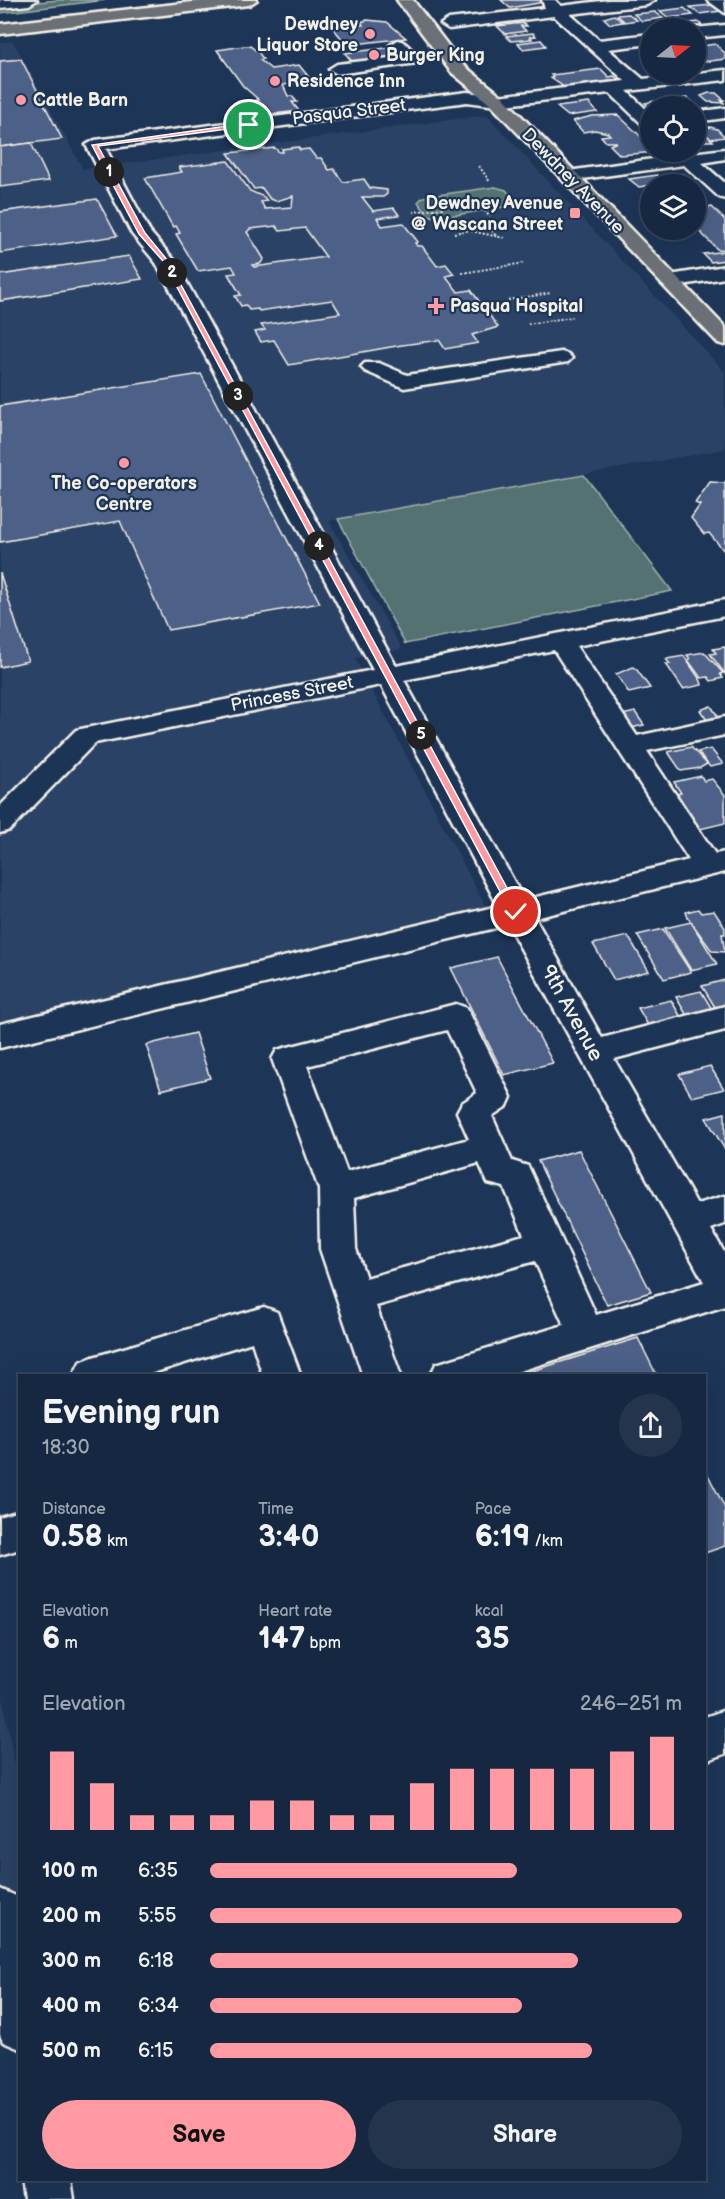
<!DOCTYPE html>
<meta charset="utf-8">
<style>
body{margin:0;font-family:"Balsamiq Sans",sans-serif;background:#23344c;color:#f1f3f6;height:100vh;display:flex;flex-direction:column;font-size:22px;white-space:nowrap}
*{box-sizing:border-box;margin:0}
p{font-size:20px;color:#9ea6b1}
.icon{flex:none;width:33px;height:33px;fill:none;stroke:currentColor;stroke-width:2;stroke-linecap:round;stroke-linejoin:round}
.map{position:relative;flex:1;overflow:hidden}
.side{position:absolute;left:18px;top:1374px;width:688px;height:807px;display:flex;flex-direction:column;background:#162841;border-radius:0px;box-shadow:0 6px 24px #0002,0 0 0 2px #35445a}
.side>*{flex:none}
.needle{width:39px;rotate:72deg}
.fabs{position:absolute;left:640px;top:18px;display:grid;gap:12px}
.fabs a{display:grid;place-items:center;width:66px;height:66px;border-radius:50%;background:#162841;box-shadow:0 6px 24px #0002,0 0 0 2px #35445a;font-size:30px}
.pin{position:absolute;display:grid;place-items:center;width:51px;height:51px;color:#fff;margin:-26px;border:3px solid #fff;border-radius:50%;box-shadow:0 2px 6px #0007}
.km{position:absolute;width:30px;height:30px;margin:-15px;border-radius:50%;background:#222;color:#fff;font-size:16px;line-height:30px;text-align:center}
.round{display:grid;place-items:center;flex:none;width:63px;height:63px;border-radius:32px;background:#23344c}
.summary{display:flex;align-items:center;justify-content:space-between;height:102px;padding:0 24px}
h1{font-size:33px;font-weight:600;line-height:45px}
.figures{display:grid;grid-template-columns:repeat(3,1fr);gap:9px;height:102px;padding:6px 24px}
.figures div{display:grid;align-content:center}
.figures b{font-size:30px;font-weight:600}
.figures small{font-size:16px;font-weight:400}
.figures p{font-size:16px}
.chart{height:168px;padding:12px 24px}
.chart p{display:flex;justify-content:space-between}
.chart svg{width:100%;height:108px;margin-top:6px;stroke:#ff9aa2;stroke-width:6}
.primary-button{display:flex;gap:12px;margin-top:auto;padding:12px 24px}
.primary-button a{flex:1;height:69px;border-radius:36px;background:#ff9aa2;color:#111;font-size:24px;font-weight:600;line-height:69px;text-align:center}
.primary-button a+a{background:#23344c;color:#f1f3f6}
ul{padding:0 24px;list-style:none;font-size:20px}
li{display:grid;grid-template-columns:96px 72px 1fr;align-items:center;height:45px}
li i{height:15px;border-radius:8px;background:#ff9aa2}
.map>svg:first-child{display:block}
</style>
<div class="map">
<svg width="725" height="2199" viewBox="0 0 725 2199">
<rect width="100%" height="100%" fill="#1d3557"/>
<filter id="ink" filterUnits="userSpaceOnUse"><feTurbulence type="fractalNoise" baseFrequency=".0167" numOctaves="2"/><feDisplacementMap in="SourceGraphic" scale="12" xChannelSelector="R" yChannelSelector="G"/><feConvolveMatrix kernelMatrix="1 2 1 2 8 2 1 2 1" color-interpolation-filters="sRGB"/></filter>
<g filter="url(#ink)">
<g fill="#2b4265">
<path d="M13,41l70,128 404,-54 238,257v77l-396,72 73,128 -47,9 143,272 -498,118v-1005z"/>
<path d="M0,1687l20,103 -1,99 -19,6z"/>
</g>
<g fill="#537271" stroke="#a4b2ac" stroke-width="1.5">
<path d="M58,0h48l-106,13v-7z"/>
<path d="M495,187l11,3 10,12 -1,3 -77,13 -10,-3 -10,-13 5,-5z"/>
<path d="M584,475l88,116 -267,53 -67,-125z"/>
</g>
<g fill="#4d6087" stroke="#f4f1e8" stroke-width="1.5" fill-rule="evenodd">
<path d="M501,0h40l3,2 -34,6z"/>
<path d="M712,5l9,6 -22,3 -9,-7z"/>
<path d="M684,8l9,7 -24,3 -9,-7z"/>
<path d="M655,12l8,6 -21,3 -8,-7z"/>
<path d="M629,14l8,6 -12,2 -8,-7z"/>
<path d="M614,15l9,7 -13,2 -6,-6z"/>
<path d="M367,20l20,2 19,16 -59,7 -14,-17 30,-3 -2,-3z"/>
<path d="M698,22l6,5 -15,1 -6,-4z"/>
<path d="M524,23l3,3h-6l5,5 -21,3 -8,-8z"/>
<path d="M533,33l3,3 -6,1 2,2 -21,2 -5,-5z"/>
<path d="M541,40l5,6 -23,3 -5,-6z"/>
<path d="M715,44l10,9v6l-22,3 -7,-6v-9z"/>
<path d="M244,46h6l9,7 4,6 -3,1 11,9 28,-4 13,16 -29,4 5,11h4l5,6h-5l7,9 -35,4 -9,-14 4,-1 -16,-14 -26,-36z"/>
<path d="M394,47l10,11 -50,6 -9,-11z"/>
<path d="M21,59l41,80 -62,8v-86z"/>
<path d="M601,69l8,8 5,-1 5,4 -55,7 -13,-9 2,-1 -2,-2z"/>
<path d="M709,93h7l8,7h-3l3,3 -16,-1 -7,-6z"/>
<path d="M688,98l7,6 -14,2 -9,-7z"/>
<path d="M660,100l6,6h-15v3l-6,-6z"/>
<path d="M589,103l8,9 -29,4 -11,-9z"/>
<path d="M618,115l33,31v6h6l-37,3 -10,-10 7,-3h-11l-5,-6 9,-1 -2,-2 -13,-3 -12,2 -10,-11 19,-5z"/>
<path d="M710,127l7,2 8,8 -14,2 -11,-10z"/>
<path d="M696,129l6,2 11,10h-17z"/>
<path d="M31,143l18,38 -49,6v-40z"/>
<path d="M298,147l2,3 9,-1 7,9h5l8,12 5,-1 9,13 21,-3 6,9 17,2v4l-4,3h-21l11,14 21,-3 5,7 -22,3 5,8 21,-3 15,19 -3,1 2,3h5l15,20 9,-2 8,10 -8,2 12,16 13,-2 27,37 -26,8 6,8 -33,6 -6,-9 -37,5 -113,20 -15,-25 -13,2 -6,-10 10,-2 -4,-5 79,-12 -8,-13 -73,11 -1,-2 -9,1 -3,-5 -5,1 -6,-10 6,-1 -13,-21 8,-1 -4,-7 -34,5 -22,-37 4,-1 -4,-7 -3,1 -28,-49 37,-6 -3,-5 49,-6 22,30 14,6 3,4 -6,1 4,7 27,-2 1,-11 -17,5 -6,-2 -8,-11 -8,1 -26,-36 47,-5 4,4h4l-1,-3zM276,226l4,5 25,-3 21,29 -72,10 -2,-2 8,-1 4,-5 -17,-27 3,-3z"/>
<path d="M683,174l6,6 -17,2 -6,-5z"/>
<path d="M657,175l8,8 -26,4 -10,-8z"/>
<path d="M97,199l20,37 -117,17v-41z"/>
<path d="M712,207l13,13v29l-7,1 -22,-22v-18z"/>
<path d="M725,251v9l-14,2 -8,-8z"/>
<path d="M129,256l13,23 -142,22v-26z"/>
<path d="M201,374l119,229 -152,27 -48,-109 -120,21v-136z"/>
<path d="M710,482l15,1v69l-16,-19 -5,1 -13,-16 9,-13 -5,-2z"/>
<path d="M0,573l28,88 -28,6z"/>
<path d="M725,647v27l-15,-20 6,-1 -3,-4z"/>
<path d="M704,652l19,21 -3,1 3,4 -12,3 -3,-4 -7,1 -13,-18 2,-1 -3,-4z"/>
<path d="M684,656l17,25 1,4 -19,4 -17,-25h4l-4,-5z"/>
<path d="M633,667l4,3 13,18 -21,5 -13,-19z"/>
<path d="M711,706l10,15 -12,2 -9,-13z"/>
<path d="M635,712l9,13 -17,4 -9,-13z"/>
<path d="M691,747l16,17 -7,4 -19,3 -13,-19z"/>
<path d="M711,749l12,15 -13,3 -12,-15z"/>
<path d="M701,776l3,5 8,-2 13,16v28l-29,7 -24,-35 9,-2 -7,-11z"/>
<path d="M698,909l3,4 13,-2 11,17v6h-3l3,18 -13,-1 -24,-33 -2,-6z"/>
<path d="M691,922l26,42 -26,6 -26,-42z"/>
<path d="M663,929l28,43 -27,7 -27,-44z"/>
<path d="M628,936l21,35 -35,9 -21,-36z"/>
<path d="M497,957l56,106 -49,12 -53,-107z"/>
<path d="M725,980v30l-7,2 -16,-26z"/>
<path d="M701,991l14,23 -25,7 -14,-24z"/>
<path d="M671,1000l14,24 -33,8 -14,-24z"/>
<path d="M195,1033l15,45 -49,12 -15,-45z"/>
<path d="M710,1066l14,23 -32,8 -13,-23z"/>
<path d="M725,1113v35h-1l-18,-30z"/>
<path d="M579,1150l72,142 -44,13 -69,-144z"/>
<path d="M638,1338l19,38h-141z"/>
<path d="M705,1469l20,39v38l-20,7z"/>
</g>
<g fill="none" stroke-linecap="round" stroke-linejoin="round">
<g stroke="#f4f1e8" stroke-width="5">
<g id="minor">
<path d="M0,0h37l-8,5 -29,3z"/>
<path d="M542,0h13l6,6 48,-6h46l-8,5 -77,9 29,26 52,-6v10l-43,5 35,30 82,-9v10l-98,11 24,23v14l-6,-1 -35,-34 -113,13 -30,-4 -361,47 44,83 25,29 221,405 329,-66v16l-149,30 61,90 88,-19v18l-78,16 68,103 10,-2v20l-190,46 67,120 123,-32v24l-111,29 83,145 28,-8v28l-14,5 14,25v52l-221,70h-74l6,-12 128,-39 -29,-64 -159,45 25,70h-38l-43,-127 -1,-60 -47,-130 5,-9 11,-3 168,-43 11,4 44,89 -4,9 -15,10 20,45 16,5 68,149 108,-33 -196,-357 -508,123v-24l498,-118 -117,-221 -286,58 -85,87 -10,3v-27l76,-76 297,-60 -217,-407 -24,-29 -46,-89 9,-5 372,-48 30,4 128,-15 -71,-65 -105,13 -8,-5 8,-5 96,-11zM554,650l135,210 -165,40 -120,-220zM447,1030l30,63 -15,10 -5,9 12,27 -122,33 -40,-106zM479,1163l9,20 16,4 20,48 -158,43 -10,-29 -2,-51z"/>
<path d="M707,0h17l1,13z"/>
<path d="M725,25v10l-29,3 -1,-10z"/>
<path d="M398,40c9,2 16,12 21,20l-2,3 -80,11 -8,-5 8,-5 62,-7 -9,-12z"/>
<path d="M725,108v10l-29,4v-10z"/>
<path d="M725,149v10l-23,4 23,20v16l-6,-2 -35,-32 -116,16 -9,-5 9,-5 106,-15 -2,-4 20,1z"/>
<path d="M725,266v12l-55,9 -7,-2 -3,-4 3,-4 7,-2z"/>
<path d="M561,352l7,2 4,4 -4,4 -164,26 -39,-17 -4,-4 4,-4h14l28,12z"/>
<path d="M264,1307l13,5 24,64h-38l-11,-34 -109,34 -69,-2 6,-12 13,-5z"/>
<path d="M20,1511v38l-20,6v-38z"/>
<path d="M725,1710v44l-20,7v-44z"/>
<path d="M0,1889l16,7 4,7v146l-17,-7 -3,-7z"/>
<path d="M21,2180h50l3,19h-50z"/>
</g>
</g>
<g stroke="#f4f1e8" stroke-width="5">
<g id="major">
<path d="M210,0h47l-8,5 -249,29v-10z"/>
<path d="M397,0h16l50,65 40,32 222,230v18l-7,-2 -227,-238 -40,-33z"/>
</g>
</g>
<g stroke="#f4f1e8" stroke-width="2" stroke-dasharray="2 2" stroke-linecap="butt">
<path d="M479,166l11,16"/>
<path d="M413,212l29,-4 5,-5 33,3 10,11"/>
<path d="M471,231l33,7"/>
<path d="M454,233l35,-6 7,9"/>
<path d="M462,273l63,-10"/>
<path d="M508,300l43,-7"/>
<path d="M528,324l44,-7"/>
</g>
<use href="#minor" fill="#1d3557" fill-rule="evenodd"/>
<use href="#major" fill="#6b7074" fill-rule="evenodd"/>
</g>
</g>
<path fill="#ff9aa2" stroke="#fff" stroke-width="1.5" d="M249,123l2,3 -153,20 47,87 23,28 352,651 -1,3 -8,-3 -348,-651 -24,-27 -47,-89z"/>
<g fill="#ff9aa2" stroke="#1d3557" stroke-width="2">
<circle cx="370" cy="34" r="6"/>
<circle cx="374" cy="55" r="6"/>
<circle cx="275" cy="81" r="6"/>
<circle cx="21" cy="100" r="6"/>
<rect x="569" y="207" width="12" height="12" rx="3"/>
<path d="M433 297h6v6h6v6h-6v6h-6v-6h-6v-6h6z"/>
<circle cx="124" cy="463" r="6"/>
</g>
<g text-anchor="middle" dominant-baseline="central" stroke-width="4.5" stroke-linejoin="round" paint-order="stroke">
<g font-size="18" font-weight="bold" fill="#f4f1e8" stroke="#1d3557" text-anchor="start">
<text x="358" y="24" text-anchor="end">Dewdney<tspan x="358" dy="21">Liquor Store</tspan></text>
<text x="386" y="55">Burger King</text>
<text x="287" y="81">Residence Inn</text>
<text x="33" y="100">Cattle Barn</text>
<text x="563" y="203" text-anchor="end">Dewdney Avenue<tspan x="563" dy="21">@ Wascana Street</tspan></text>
<text x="450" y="306">Pasqua Hospital</text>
<text x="124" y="483" text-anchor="middle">The Co-operators<tspan x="124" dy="21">Centre</tspan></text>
</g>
<g font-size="18" fill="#f4f1e8" stroke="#1d3557">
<text transform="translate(349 112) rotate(-7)">Pasqua Street</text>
<text transform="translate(573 181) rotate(46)">Dewdney Avenue</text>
<text transform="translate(292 694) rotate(-11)">Princess Street</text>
</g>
<g font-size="21" fill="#f4f1e8" stroke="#1d3557">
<text transform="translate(572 1013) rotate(61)">9th Avenue</text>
</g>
</g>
</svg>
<div class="fabs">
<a><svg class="needle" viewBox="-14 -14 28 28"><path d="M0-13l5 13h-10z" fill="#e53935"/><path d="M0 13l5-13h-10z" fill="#9ea6b1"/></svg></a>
<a><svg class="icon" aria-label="locate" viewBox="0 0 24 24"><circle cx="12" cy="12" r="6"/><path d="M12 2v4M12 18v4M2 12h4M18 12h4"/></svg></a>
<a><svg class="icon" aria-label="layers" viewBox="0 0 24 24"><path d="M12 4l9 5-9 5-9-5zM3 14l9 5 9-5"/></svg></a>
</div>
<div class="pin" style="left:249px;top:125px;background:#1e9e55"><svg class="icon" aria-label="arrive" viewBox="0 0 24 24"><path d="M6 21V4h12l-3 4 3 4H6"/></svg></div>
<div class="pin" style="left:516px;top:912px;background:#d93025"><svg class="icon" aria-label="check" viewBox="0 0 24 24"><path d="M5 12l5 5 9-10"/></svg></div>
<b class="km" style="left:109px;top:172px">1</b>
<b class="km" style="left:172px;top:273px">2</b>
<b class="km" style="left:238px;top:396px">3</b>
<b class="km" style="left:319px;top:546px">4</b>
<b class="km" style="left:421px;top:735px">5</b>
<section class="side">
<div class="summary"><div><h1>Evening run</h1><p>18:30</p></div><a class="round"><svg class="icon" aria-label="share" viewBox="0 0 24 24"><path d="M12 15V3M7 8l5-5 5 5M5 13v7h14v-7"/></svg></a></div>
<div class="figures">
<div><p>Distance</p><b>0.58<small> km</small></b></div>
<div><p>Time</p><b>3:40</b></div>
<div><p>Pace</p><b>6:19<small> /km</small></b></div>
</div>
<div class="figures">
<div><p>Elevation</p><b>6<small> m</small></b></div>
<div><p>Heart rate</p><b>147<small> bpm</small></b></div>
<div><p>kcal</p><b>35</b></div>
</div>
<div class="chart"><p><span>Elevation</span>246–251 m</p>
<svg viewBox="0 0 160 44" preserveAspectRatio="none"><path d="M5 44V12M15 44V25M25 44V38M35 44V38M45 44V38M55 44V32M65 44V32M75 44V38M85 44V38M95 44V25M105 44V19M115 44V19M125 44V19M135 44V19M145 44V12M155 44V6"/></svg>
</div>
<ul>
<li><b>100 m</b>6:35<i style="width:65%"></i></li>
<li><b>200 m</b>5:55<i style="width:100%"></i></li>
<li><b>300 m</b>6:18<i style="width:78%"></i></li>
<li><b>400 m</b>6:34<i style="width:66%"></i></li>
<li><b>500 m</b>6:15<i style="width:81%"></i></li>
</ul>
<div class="primary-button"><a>Save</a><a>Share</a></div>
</section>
</div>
